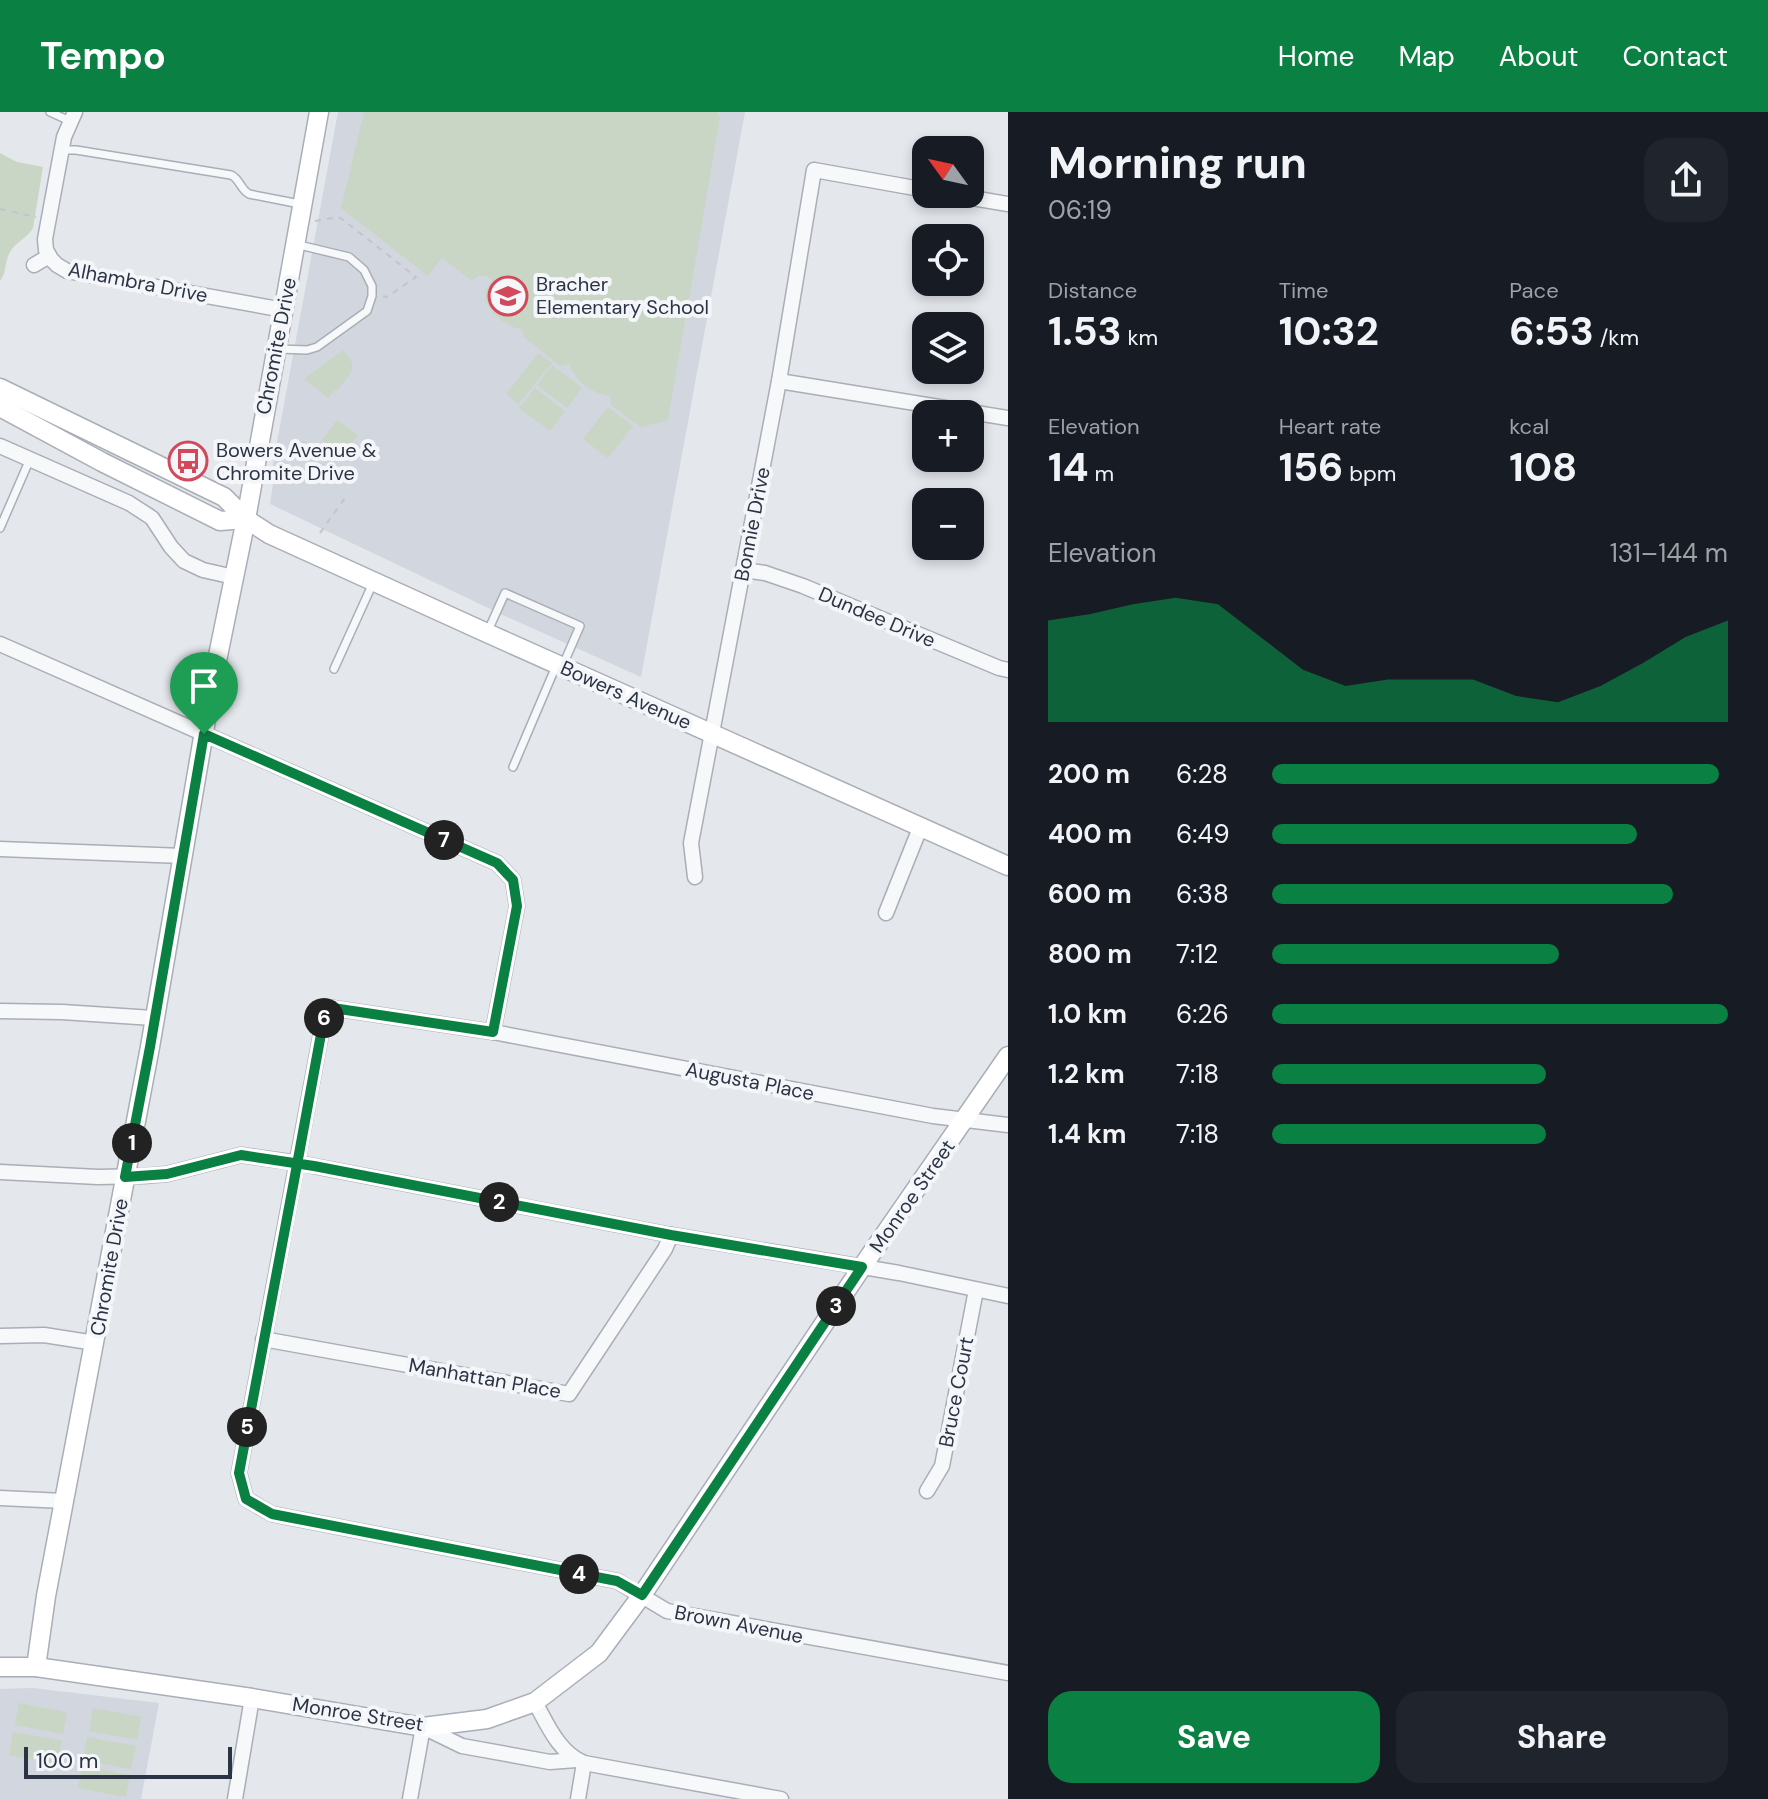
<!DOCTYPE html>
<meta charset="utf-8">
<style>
body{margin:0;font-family:"DM Sans",sans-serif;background:#20242c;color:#f1f3f6;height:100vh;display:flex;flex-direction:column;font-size:30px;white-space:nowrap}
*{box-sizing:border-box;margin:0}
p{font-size:26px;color:#9ea1a6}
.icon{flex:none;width:44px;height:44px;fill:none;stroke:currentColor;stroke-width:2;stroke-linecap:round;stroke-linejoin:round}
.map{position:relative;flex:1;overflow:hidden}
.panel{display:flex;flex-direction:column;background:#171b24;width:760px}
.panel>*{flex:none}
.needle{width:52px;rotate:303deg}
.controls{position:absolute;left:912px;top:24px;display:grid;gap:16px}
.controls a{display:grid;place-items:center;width:72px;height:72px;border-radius:16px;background:#171b24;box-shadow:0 4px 12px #0003;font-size:40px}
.scale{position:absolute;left:24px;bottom:20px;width:208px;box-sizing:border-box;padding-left:8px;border:4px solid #2b3445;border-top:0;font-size:22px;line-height:28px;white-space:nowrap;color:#2b3445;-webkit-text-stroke:6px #f4f6f9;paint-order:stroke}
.pin{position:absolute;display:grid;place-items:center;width:68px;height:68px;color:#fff;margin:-82px -34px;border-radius:50% 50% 50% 0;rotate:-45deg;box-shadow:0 0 8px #0007}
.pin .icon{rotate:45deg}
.km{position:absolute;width:40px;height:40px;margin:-20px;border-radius:50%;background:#222;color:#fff;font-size:22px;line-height:40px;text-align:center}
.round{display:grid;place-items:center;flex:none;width:84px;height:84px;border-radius:24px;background:#20242c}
.head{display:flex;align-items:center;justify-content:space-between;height:136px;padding:0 40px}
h1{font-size:44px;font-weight:700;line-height:60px}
.metrics{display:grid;grid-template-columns:repeat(3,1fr);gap:12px;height:136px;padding:8px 40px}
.metrics div{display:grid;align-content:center}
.metrics b{font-size:40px;font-weight:700}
.metrics small{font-size:22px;font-weight:400}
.metrics p{font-size:22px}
.chart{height:224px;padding:16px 40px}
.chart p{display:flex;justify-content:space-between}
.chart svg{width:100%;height:144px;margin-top:8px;fill:#0b8043;opacity:.7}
.action{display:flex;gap:16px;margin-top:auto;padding:16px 40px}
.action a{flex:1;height:92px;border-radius:24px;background:#0b8043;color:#fff;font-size:32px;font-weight:700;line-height:92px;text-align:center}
.action a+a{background:#20242c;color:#f1f3f6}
ul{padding:0 40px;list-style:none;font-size:26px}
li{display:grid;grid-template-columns:128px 96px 1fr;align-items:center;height:60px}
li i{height:20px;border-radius:10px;background:#0b8043}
header{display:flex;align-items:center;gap:48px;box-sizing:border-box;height:112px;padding:0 40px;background:#0b8043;color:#fff}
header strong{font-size:38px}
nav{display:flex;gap:44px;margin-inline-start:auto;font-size:28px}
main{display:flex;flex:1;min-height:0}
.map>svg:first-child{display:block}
</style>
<header>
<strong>Tempo</strong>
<nav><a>Home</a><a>Map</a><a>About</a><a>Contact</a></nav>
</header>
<main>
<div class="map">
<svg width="1008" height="1687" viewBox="0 0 1008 1687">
<rect width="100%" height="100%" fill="#e4e7ec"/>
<g fill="#d2d6de">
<path d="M338,0h407l-104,565 -136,-61 -235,-112 3,-20 -3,-4z"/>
<path d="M33,1576l126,15 -18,96h-141v-110z"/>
</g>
<g fill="#c9d6c5">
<path d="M364,0h353l3,6 -52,302 -27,7 -30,-22 -1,-9c-17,-1 -35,-16 -41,-32l-9,2 -36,-29 -2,-8c-10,-1 -15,-4 -23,-11 -14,-11 -19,-23 -7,-38l-6,-4h-8l-6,5 -30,-23 -14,18 -87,-68z"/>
<path d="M0,41l17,9 26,5 -10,61c-6,11 -19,14 -24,26 -5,10 -2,18 -9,27z"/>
<path d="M343,238c18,19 7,23 -6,41l-2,-1 -7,8 -24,-19z"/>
<path d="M538,241l14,10 -34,41 -12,-10z"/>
<path d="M552,253l30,23 -15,20 -30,-23z"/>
<path d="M535,276l30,23 -15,20 -31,-23z"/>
<path d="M608,295l25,19 -25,32 -25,-19z"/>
<path d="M337,308l21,15 -16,21 -20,-16z"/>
<path d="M19,1591l48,9 -4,22 -48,-9z"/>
<path d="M93,1596l48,9 -4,23 -48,-9z"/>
<path d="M13,1620l49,9 -5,23 -48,-9z"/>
<path d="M87,1625l49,9 -5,23 -48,-9z"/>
<path d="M82,1654l48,9 -4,22 -48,-9z"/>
</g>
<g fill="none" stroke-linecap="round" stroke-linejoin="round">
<g stroke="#a9aeb7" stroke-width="10">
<g id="lane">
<path d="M50,0l20,9"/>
<path d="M62,38h14l155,25c9,4 9,14 18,19l51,10"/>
<path d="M278,237l29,1 10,-3 50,-36 5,-15v-10l-8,-16 -15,-13 -54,-13"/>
<path d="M0,416l30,-69"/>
<path d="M487,521l18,-40 75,33 -17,39"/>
<path d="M334,557l39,-86"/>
<path d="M513,655l43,-101"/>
</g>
</g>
<g stroke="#a9aeb7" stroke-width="17">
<g id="street">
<path d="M75,0l-11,25 -19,102 1,11 5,9 6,6 10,6 217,39"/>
<path d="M949,82l59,10"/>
<path d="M34,153l15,-9"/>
<path d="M779,269l229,37"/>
<path d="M0,334l129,57 23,15 19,29 13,14 19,9 31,7"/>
<path d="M744,458l21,3 38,13 196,82 9,2"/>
<path d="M0,532l497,219 16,17 4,26 -24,126"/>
<path d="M0,737l183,7"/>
<path d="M695,765l-4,-34 88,-462 35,-211 112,20"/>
<path d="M886,801l34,-85"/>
<path d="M0,899l62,1 91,6"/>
<path d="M1008,1013l-75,-9 -440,-84 -167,-25 -87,466 7,26 26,15 345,67 50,30 341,62"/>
<path d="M0,1060l98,5 46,-1 23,-2 74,-19 57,8 373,72 228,38 109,23"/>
<path d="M0,1224l44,-1 51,8"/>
<path d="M263,1227l306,55 96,-145 6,-14"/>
<path d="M927,1379l15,-25 34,-176"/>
<path d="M0,1386l64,3"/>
<path d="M535,1590c12,22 24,51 49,61l197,36"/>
<path d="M235,1687l17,-101"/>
<path d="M410,1687l13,-72 39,19 88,16 26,-2"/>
<path d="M578,1687l6,-36"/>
</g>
</g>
<g stroke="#a9aeb7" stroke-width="21">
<g id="secondary">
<path d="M0,276l224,109 22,22 23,15 218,99 521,233"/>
<path d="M0,295l102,55 118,59 26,-2"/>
<path d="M0,1555h36l216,31 171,29 64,-8 48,-17 64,-49 43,-58 220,-328 146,-211"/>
<path d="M36,1555l10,-71 104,-549 62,-362 34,-166 73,-407"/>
</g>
</g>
<g stroke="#c2c5cb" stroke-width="2" stroke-dasharray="6 6" stroke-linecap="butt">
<path d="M0,97l36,8"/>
<path d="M315,109l23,-4 4,2 74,58 -29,20 -4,-1"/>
<path d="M275,332l17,14 13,-17"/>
<path d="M320,421l25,-35"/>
</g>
<use href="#lane" stroke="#f7f8fa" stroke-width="7"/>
<use href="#street" stroke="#f7f8fa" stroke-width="14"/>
<use href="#secondary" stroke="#fff" stroke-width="18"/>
</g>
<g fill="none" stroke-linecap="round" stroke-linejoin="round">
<g stroke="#fff" stroke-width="16">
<path id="route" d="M204,622l-54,313 -25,130 42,-3 74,-19 73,11 357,69 191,32 -220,328 -25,-14 -345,-67 -26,-15 -7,-26 55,-292c11,-58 21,-116 32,-174l167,25 24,-126 -4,-26 -16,-17 -293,-129"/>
</g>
<use href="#route" stroke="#0b8043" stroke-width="10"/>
</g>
<defs>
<g id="school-ring" transform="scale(2)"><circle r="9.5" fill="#f4f6f9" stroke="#d1495b" stroke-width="1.5"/><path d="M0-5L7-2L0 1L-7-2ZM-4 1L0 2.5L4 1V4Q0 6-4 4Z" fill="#d1495b"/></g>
<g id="bus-ring" transform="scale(2)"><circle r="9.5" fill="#f4f6f9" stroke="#d1495b" stroke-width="1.5"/><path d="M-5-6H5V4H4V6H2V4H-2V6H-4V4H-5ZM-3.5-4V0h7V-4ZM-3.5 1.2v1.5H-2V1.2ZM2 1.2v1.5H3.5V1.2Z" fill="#d1495b"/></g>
</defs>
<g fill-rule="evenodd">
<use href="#school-ring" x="508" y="184"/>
<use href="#bus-ring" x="188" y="349"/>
</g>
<g text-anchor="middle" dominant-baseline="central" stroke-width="8" stroke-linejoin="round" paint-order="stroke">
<g font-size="20" fill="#2b3445" stroke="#f4f6f9">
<text transform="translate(138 170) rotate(11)">Alhambra Drive</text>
<text transform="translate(276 234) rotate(-79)">Chromite Drive</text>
<text transform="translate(752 412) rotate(-79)">Bonnie Drive</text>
<text transform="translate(877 505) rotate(23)">Dundee Drive</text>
<text transform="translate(626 583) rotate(24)">Bowers Avenue</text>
<text transform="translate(750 969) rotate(11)">Augusta Place</text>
<text transform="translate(912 1084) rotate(-55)">Monroe Street</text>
<text transform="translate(109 1155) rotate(-80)">Chromite Drive</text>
<text transform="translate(485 1266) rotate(10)">Manhattan Place</text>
<text transform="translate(956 1280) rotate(-79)">Bruce Court</text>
<text transform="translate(739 1512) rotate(11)">Brown Avenue</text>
<text transform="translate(358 1602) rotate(9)">Monroe Street</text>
</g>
<g font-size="20" fill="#2b3445" stroke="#f4f6f9" text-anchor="start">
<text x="536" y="172">Bracher<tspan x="536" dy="23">Elementary School</tspan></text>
<text x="216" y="338">Bowers Avenue &amp;<tspan x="216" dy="23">Chromite Drive</tspan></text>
</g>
</g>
</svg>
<div class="controls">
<a><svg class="needle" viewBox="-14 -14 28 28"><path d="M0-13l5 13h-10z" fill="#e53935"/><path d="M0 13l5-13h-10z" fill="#9ea1a6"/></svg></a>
<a><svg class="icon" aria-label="locate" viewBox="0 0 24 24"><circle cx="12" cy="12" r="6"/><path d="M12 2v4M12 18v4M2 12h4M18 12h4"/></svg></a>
<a><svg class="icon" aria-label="layers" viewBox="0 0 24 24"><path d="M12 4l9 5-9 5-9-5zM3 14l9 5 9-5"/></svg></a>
<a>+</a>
<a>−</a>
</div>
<div class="scale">100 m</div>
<div class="pin" style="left:204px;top:622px;background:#1e9e55"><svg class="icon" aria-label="arrive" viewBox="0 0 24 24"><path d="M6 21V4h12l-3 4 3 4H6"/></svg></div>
<b class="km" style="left:132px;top:1031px">1</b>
<b class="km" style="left:499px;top:1090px">2</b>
<b class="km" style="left:836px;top:1194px">3</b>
<b class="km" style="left:579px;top:1462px">4</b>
<b class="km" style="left:247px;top:1315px">5</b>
<b class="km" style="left:324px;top:906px">6</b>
<b class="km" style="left:444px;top:728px">7</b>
</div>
<section class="panel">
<div class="head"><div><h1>Morning run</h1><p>06:19</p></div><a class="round"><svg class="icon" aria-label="share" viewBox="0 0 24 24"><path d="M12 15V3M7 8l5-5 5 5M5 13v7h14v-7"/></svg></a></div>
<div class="metrics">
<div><p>Distance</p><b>1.53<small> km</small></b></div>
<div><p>Time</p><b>10:32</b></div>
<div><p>Pace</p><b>6:53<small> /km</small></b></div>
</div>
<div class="metrics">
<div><p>Elevation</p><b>14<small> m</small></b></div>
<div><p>Heart rate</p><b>156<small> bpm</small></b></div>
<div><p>kcal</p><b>108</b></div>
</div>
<div class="chart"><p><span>Elevation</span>131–144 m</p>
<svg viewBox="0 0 160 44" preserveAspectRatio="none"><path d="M0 44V13L10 11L20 8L30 6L40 8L50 18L60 28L70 33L80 31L90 31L100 31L110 36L120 38L130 33L140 26L150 18L160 13V44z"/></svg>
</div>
<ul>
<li><b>200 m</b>6:28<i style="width:98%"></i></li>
<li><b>400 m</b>6:49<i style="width:80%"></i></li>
<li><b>600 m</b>6:38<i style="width:88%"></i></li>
<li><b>800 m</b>7:12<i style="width:63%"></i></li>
<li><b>1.0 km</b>6:26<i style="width:100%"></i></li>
<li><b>1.2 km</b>7:18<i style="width:60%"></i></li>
<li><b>1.4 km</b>7:18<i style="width:60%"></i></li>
</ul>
<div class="action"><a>Save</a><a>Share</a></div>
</section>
</main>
